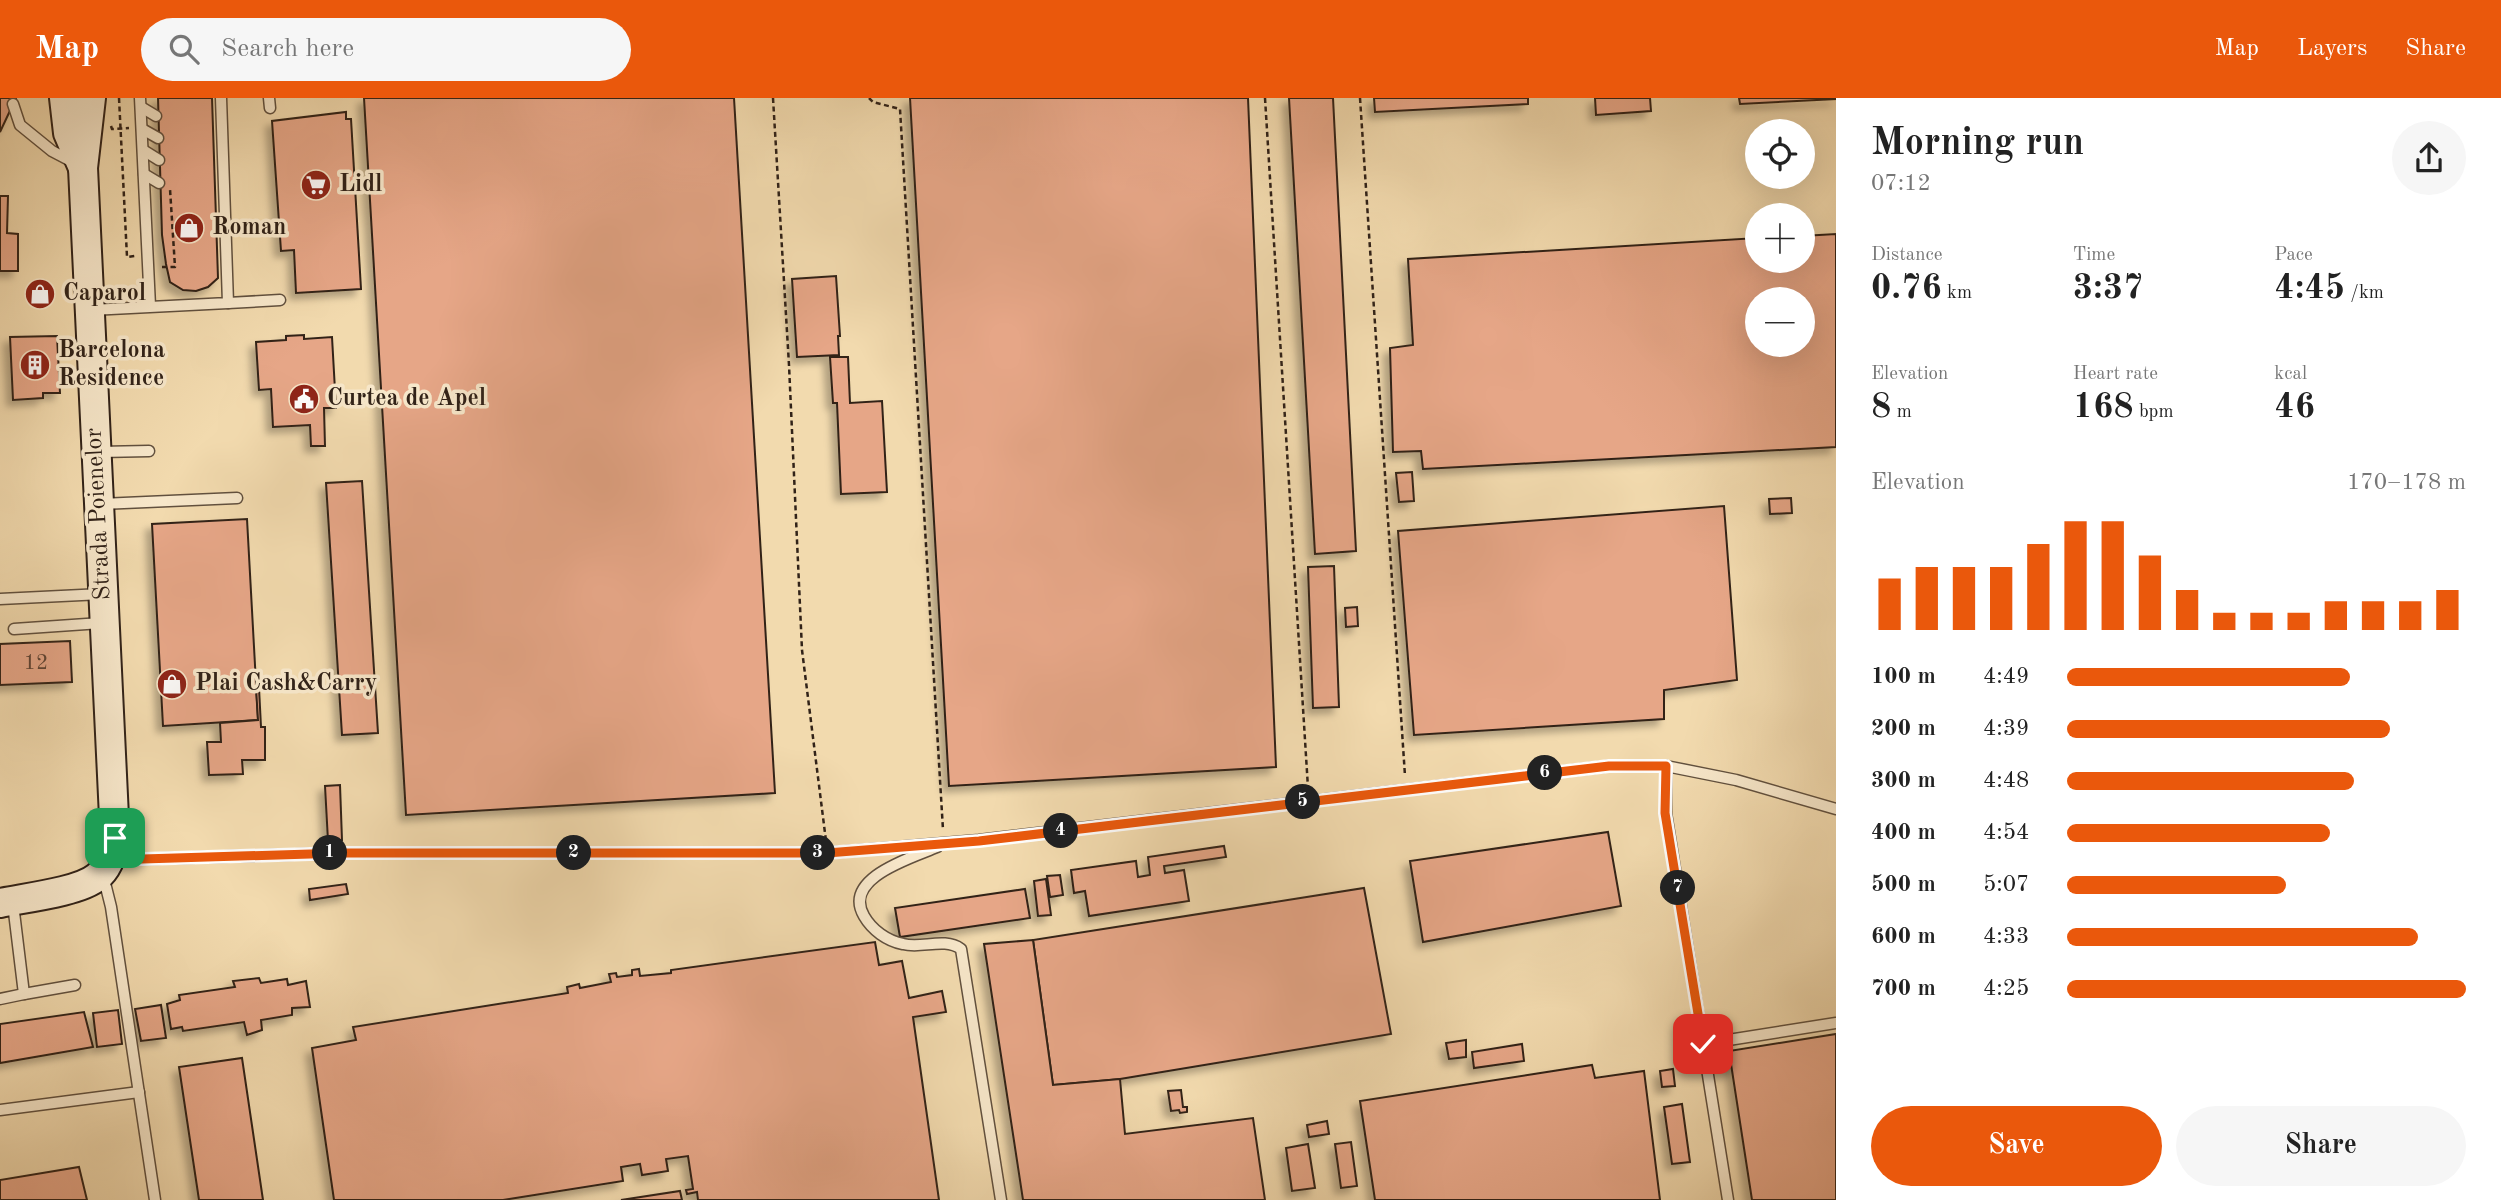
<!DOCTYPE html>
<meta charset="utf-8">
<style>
body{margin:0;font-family:"Old Standard TT",serif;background:#f6f6f6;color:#222;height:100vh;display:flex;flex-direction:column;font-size:26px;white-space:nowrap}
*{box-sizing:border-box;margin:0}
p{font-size:23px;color:#767676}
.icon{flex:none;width:38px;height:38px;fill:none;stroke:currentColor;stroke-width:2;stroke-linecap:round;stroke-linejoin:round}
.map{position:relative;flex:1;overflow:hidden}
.sheet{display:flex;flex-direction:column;background:#fff;width:665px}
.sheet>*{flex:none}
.fabs{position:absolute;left:1745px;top:21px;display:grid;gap:14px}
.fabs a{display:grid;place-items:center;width:70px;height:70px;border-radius:50%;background:#fff;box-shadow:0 7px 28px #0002;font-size:35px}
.pin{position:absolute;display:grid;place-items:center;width:60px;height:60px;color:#fff;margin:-30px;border-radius:14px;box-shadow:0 4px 10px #0006}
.km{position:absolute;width:35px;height:35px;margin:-18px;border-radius:50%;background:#222;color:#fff;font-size:19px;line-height:35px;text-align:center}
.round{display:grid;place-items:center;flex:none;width:74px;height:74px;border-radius:37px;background:#f6f6f6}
.summary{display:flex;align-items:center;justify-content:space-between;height:119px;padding:0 35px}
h1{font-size:38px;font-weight:700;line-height:52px}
.metrics{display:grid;grid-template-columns:repeat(3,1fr);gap:10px;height:119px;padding:7px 35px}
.metrics div{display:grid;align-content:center}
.metrics b{font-size:35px;font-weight:700}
.metrics small{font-size:19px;font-weight:400}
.metrics p{font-size:19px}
.chart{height:196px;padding:14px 35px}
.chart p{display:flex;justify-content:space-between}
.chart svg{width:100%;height:126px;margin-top:7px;stroke:#ea580c;stroke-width:6}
.cta{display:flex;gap:14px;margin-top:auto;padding:14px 35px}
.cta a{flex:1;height:80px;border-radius:42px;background:#ea580c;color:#fff;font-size:28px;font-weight:700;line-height:80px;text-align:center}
.cta a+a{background:#f6f6f6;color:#222}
ul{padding:0 35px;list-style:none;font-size:23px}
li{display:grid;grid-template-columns:112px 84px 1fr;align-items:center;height:52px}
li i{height:18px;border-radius:9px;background:#ea580c}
header{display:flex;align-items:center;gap:42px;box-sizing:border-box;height:98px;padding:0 35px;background:#ea580c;color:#fff}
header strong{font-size:33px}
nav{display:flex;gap:38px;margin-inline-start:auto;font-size:24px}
.search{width:490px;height:63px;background:#f6f6f6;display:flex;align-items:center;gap:18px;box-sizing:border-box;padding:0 24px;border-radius:38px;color:#767676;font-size:26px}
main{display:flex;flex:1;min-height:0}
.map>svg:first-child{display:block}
</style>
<header>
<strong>Map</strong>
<div class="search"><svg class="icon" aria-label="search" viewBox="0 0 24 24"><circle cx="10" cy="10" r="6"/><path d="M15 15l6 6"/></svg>Search here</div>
<nav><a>Map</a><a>Layers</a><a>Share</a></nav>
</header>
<main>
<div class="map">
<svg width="1836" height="1102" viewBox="0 0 1836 1102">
<defs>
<filter id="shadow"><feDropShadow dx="-6" dy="6" stdDeviation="3.5" flood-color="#0004"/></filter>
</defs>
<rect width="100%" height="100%" fill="#f2daae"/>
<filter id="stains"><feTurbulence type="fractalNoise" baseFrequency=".00286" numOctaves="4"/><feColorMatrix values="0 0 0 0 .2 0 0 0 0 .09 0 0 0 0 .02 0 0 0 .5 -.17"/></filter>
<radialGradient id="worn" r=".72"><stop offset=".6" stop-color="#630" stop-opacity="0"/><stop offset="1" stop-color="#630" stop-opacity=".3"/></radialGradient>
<g fill="#e6a687" stroke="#312218" stroke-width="2" fill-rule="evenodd" filter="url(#shadow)">
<path d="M0,0h16l-16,34z"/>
<path d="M158,0h54l6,180 -10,9 -12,4 -13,-1 -13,-8 -4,-18 -4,-29z"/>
<path d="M364,0h370l41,695 -369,22z"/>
<path d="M910,0h338l28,669 -327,19z"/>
<path d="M1289,0h44l23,453 -41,3z"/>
<path d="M1374,0h154v6l-153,8z"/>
<path d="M1595,0h55l1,13 -55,4z"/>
<path d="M1739,0h97v1l-96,5z"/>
<path d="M346,14v7h5l10,170 -65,4 -2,-43 -13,1 -9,-130z"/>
<path d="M0,98h8l-1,37 11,1v37h-18z"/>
<path d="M1836,136v213l-413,22 -2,-18 -28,1 -3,-104 23,-3 -5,-86 349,-21v23h45v-25zM1757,201h45v46h-45z"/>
<path d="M836,178l4,60h-2l1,19 -42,2 -5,-78z"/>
<path d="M304,237v4l28,-2 4,71h-12l1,38h-14l-1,-21 -37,2 -2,-38 -12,1 -3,-48 30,-2v-4z"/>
<path d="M57,238l3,57h-17v5l-30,2 -3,-63z"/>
<path d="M830,259h18l2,46 32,-2 5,91 -46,2 -4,-91h-4z"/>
<path d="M1412,374l2,29 -15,1 -3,-29z"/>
<path d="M362,383l16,252 -36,2 -16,-252z"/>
<path d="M1791,400l1,15 -22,1 -1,-15z"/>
<path d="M1724,408l13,174 -73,10v29l-250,16 -16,-204z"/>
<path d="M247,421l11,201 -95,6 -11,-202z"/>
<path d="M1334,468l5,141 -26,1 -5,-141z"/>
<path d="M1357,509l1,19 -12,1 -1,-19z"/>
<path d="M70,543l2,41 -72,3v-41z"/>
<path d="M256,590h3l2,39h4v33h-23l1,14 -34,1 -2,-33h14l-1,-19 38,-3z"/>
<path d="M340,687l2,55 -14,1 -3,-55z"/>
<path d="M1608,734l13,74 -198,36 -13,-81z"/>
<path d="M1224,748l2,11 -62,9 1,7 19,-3 5,31 -100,15 -4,-25 -11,2 -3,-23 65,-9 2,16 12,-2 -2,-18z"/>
<path d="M1060,777l3,20 -13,2 -3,-21z"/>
<path d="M1046,781l5,36 -13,1 -4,-35z"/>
<path d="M346,786l2,10 -38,6 -1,-11z"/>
<path d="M1364,790l27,146 -271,45 -67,6 -20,-145z"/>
<path d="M1025,791l5,29 -130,19 -5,-29z"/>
<path d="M1033,842l20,145 67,-6 5,55 128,-16 12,82h-242l-39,-256z"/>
<path d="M875,844l4,23 23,-4 7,37 33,-7 4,21 -33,5 26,183h-241l-1,-8 -10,2 -1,-4 7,-1 -5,-33 -22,3 2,12 -26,4 -2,-11 -19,3 2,14 -120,19h-169l-22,-152 44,-8 -3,-13 215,-34 -1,-6 12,-3 1,4 31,-6 -2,-8 7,-1 1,4 15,-2v-5l7,-1 1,7 31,-3v-3z"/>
<path d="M259,880l2,5 26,-4 1,6 18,-4 4,26 -18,1v7l-31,5 1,10 -15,5 -3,-13 -61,9 -1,-4 -11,2 -4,-25 13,-4 -1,-5 56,-8 -2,-6z"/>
<path d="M161,907l5,33 -25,3 -6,-32z"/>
<path d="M118,912l4,34 -25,3 -4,-34z"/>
<path d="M84,914l9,35 -93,16v-39z"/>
<path d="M1836,936v166h-84l-23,-149z"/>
<path d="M1466,942v17l-17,2 -3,-16z"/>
<path d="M1522,946l2,17 -50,7 -2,-16z"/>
<path d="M242,960l21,142h-64l-20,-133z"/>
<path d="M1592,967l3,13 49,-7 16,129h-285l-15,-99z"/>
<path d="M1673,971l2,17 -13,1 -2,-16z"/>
<path d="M1181,992l2,17h4v5l-7,1 -1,-3 -8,1 -3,-20z"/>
<path d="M1682,1006l8,58 -18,2 -8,-57z"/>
<path d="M1327,1023l2,13 -20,3 -2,-12z"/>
<path d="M1351,1044l6,44 -16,2 -6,-44z"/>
<path d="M1308,1046l7,44 -23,3 -6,-43z"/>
<path d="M79,1069l8,33h-87v-20z"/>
<path d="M680,1093l2,9h-61z"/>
</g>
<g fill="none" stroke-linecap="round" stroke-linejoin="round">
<g stroke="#61503e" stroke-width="13">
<g id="service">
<path d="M140,0l10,208"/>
<path d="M269,0l1,10"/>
<path d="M13,6l7,21 32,26 21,11"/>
<path d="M141,9l15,9"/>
<path d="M142,31l16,9"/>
<path d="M143,52l16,10"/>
<path d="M144,76l15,9"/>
<path d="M228,205l52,-3"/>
<path d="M91,212l137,-7 -7,-205"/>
<path d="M100,354l49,-1"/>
<path d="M101,406l136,-6"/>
<path d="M0,501l102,-5"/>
<path d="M14,531l87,-6"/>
<path d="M1666,668v47l62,387"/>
<path d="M937,749c-26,11 -95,31 -73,69 8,14 23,25 39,28 19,5 41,-7 58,5l40,251"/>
<path d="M111,762l232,-7h484l152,-13 630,-74h57l70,14 100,29"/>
<path d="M100,779l6,10 5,20 44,293"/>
<path d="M24,896l51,-9"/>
<path d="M0,901l24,-5 -11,-90"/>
<path d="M1703,946l133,-21"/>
<path d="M0,1012l139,-18"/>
</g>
</g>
<g stroke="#312218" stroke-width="32">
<g id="secondary">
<path d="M64,0l4,35 15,35"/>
<path d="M0,805c24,-5 79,-11 97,-26 12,-9 16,-25 18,-39l-32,-670 8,-70"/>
</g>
</g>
<g stroke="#312218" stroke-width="2.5" stroke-dasharray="5 3.5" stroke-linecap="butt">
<path d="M119,0l8,159 8,-1"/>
<path d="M773,0l16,267 13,285 24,191"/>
<path d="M869,0l4,4 27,7 43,721"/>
<path d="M1265,0l43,690"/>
<path d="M1360,0l45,678"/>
<path d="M111,28l1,3 17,-1"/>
<path d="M162,169h13l-5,-78"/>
</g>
<use href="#service" stroke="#f7e7ca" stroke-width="10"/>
<use href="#secondary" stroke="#f7e7ca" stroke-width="28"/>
</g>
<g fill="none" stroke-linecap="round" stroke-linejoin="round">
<g stroke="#fff" stroke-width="14">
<path id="route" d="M115,740l-5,22 233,-7h484l152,-12 630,-75h57l-1,47 38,231"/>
</g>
<use href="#route" stroke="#ea580c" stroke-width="9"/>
</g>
<defs>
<g id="supermarket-disc" transform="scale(1.575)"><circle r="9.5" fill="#8f2418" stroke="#f7e7ca"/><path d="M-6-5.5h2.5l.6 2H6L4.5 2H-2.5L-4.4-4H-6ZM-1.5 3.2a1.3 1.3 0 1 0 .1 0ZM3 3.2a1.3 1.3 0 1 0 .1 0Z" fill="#fff"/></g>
<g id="shop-disc" transform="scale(1.575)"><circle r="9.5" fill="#8f2418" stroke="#f7e7ca"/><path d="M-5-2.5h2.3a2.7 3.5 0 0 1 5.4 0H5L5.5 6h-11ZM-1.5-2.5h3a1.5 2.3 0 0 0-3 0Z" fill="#fff"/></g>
<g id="building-disc" transform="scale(1.575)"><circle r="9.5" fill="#8f2418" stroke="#f7e7ca"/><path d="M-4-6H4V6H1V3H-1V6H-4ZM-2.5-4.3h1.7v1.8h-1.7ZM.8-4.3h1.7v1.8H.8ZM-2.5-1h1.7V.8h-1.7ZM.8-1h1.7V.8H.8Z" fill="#fff"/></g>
<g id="civic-disc" transform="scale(1.575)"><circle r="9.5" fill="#8f2418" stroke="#f7e7ca"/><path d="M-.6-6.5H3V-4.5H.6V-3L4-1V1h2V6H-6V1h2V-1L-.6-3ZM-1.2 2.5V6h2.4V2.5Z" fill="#fff"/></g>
</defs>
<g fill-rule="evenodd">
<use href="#supermarket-disc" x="316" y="87"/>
<use href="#shop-disc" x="189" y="130"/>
<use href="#shop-disc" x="40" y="196"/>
<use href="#building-disc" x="35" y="267"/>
<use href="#civic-disc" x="304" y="301"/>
<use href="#shop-disc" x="172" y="586"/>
</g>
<g text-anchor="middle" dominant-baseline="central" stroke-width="7" stroke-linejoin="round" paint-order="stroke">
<g font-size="21" fill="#5e4334">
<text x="36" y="565">12</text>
</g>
<g font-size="24" font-weight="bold" fill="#312218" stroke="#f7e7ca" text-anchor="start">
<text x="339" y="87">Lidl</text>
<text x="212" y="130">Roman</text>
<text x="63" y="196">Caparol</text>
<text x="58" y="253">Barcelona<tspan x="58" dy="28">Residence</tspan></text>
<text x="327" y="301">Curtea de Apel</text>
<text x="195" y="586">Plai Cash&amp;Carry</text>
</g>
<g font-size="24" fill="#312218" stroke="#f7e7ca">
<text transform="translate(99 416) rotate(-93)">Strada Poienelor</text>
</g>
</g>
<rect width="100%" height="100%" filter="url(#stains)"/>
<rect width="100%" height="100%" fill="url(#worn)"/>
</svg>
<div class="fabs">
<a><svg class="icon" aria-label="locate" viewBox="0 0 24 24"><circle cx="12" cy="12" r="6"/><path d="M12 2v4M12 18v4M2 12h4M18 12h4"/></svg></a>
<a>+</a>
<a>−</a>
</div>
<div class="pin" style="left:115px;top:740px;background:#1e9e55"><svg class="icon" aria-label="arrive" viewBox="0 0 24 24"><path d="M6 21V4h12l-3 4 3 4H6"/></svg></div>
<div class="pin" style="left:1703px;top:946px;background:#d93025"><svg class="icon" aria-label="check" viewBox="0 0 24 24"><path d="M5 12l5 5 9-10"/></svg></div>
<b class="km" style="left:330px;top:755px">1</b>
<b class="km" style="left:574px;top:755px">2</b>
<b class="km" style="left:818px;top:755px">3</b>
<b class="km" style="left:1061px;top:733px">4</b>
<b class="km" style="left:1303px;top:704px">5</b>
<b class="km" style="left:1545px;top:675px">6</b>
<b class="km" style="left:1678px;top:790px">7</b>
</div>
<section class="sheet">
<div class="summary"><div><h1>Morning run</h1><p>07:12</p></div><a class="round"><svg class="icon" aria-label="share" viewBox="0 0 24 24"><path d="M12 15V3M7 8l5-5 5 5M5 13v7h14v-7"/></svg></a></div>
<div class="metrics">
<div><p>Distance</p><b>0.76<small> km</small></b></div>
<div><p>Time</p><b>3:37</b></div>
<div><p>Pace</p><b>4:45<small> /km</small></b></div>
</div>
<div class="metrics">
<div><p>Elevation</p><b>8<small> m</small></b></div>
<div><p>Heart rate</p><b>168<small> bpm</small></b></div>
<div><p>kcal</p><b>46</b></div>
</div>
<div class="chart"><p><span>Elevation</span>170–178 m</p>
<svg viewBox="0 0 160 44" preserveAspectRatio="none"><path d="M5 44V26M15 44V22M25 44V22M35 44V22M45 44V14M55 44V6M65 44V6M75 44V18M85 44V30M95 44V38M105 44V38M115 44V38M125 44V34M135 44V34M145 44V34M155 44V30"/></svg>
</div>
<ul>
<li><b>100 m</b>4:49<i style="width:71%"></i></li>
<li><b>200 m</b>4:39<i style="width:81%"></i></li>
<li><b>300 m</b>4:48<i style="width:72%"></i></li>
<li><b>400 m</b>4:54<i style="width:66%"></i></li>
<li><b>500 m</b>5:07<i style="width:55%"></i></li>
<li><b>600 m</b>4:33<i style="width:88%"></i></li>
<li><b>700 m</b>4:25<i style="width:100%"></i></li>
</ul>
<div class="cta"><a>Save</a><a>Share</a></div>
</section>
</main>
